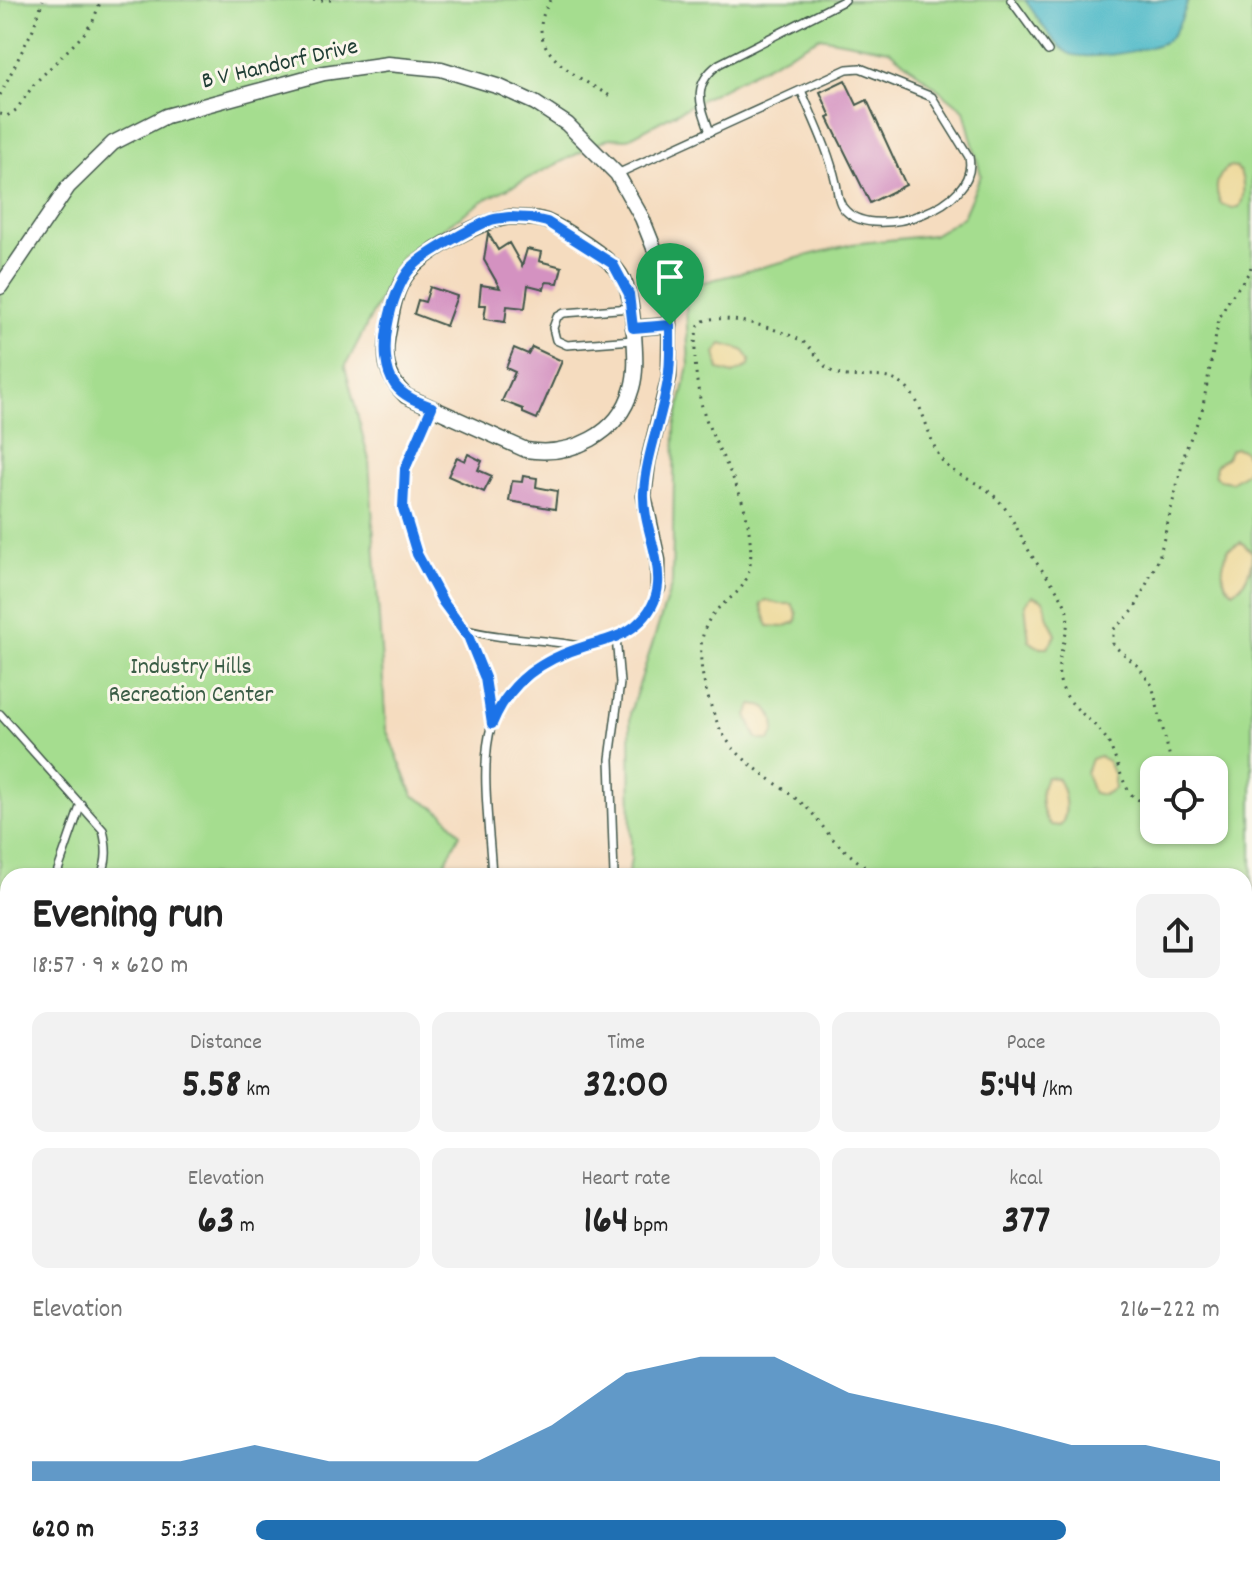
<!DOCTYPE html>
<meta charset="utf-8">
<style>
body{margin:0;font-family:Dekko,sans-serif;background:#f2f2f2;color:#222;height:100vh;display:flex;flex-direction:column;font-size:30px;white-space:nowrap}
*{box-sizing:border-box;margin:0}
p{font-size:26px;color:#767676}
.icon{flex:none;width:44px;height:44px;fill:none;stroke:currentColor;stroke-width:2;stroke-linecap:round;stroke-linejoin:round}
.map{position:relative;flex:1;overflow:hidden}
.sheet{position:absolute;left:0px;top:868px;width:1252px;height:708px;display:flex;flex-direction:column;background:#fff;border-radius:24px 24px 0 0;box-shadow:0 2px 6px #0004}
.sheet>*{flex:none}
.buttons{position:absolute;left:1140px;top:756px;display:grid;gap:16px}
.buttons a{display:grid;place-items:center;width:88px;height:88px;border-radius:16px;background:#fff;box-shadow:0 2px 6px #0004;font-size:40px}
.pin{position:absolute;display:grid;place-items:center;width:68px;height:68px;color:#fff;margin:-82px -34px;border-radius:50% 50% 50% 0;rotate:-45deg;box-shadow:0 0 8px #0007}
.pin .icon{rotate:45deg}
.round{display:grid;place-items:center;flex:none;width:84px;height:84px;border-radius:16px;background:#f2f2f2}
.overview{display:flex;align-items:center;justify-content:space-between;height:136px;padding:0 32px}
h1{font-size:44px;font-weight:700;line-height:60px}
.metrics{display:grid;grid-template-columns:repeat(3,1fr);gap:12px;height:136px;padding:8px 32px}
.metrics div{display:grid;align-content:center;border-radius:16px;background:#f2f2f2;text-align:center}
.metrics b{font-size:40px;font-weight:700}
.metrics small{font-size:22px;font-weight:400}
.metrics p{font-size:22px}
.chart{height:224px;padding:16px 32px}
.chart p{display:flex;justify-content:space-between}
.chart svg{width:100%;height:144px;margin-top:8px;fill:#1f6fb2;opacity:.7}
ul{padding:0 32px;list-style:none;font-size:26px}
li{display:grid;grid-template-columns:128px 96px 1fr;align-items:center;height:60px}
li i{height:20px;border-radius:10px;background:#1f6fb2}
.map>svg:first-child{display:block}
</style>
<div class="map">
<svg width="1252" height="1576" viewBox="0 0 1252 1576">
<rect width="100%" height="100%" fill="#fbf7ec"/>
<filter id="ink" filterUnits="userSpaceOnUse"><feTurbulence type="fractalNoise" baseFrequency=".0125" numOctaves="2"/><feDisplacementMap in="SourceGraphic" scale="16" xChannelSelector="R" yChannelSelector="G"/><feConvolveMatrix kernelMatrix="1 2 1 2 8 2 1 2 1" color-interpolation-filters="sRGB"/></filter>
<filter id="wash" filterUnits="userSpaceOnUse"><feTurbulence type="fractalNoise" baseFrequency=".006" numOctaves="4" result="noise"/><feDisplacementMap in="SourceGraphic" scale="32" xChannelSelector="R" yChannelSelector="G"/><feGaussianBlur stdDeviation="1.8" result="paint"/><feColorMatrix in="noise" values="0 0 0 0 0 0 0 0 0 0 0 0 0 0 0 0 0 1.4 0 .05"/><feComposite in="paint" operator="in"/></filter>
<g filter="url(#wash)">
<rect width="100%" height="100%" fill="#f5dcbf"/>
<path fill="#a5dd8f" stroke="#628d62" stroke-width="2" fill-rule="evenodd" d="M0,0h1252v1222l-8,-3v-343h-616l3,-17 -1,-146 42,-130 3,-157 14,-60 -4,-79 167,-43 81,-9 30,-18 18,-42 -17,-65 -75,-60 -69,-13 -193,102 -18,-1 -123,61 -84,57 -57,111 24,93 17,269 27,66 30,18 17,21 -22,42h-430v692h648l10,8h-666zM1154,770h60v60h-60z"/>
<g fill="#eeda9e" stroke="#868c69" stroke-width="2">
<path d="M1228,167l9,1c8,8 8,31 2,39l-6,2 -12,-5c-7,-14 -5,-27 7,-37z"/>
<path d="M722,344l21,6 7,9 -1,7 -16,8 -14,-4 -4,-17z"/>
<path d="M1235,448l8,2 6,10 -2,12 -16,10 -11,-2 -5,-6 1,-9 11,-8 3,-7z"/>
<path d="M1241,542l11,10c0,14 -5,33 -19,39 -15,-10 -11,-27 -5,-42z"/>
<path d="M1032,596c15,3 13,7 15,19 2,7 7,13 9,20l-8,12h-10l-9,-6 -4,-37z"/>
<path d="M766,600l14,4h12l5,9 -1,9 -13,5 -15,-1 -7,-22z"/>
<path d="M752,705l14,2c9,9 12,22 4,33h-9l-5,-3 -9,-22z"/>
<path d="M1099,756l9,5 6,15v13l-11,6 -10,-2 -7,-20 5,-14z"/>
<path d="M1047,777l10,1c8,12 13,36 3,48l-9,-1c-11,-10 -13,-35 -4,-48z"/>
</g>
<g fill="#4db9c8" stroke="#367b7e" stroke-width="2">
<path d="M1025,0h163c-3,11 -10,30 -19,39 -12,11 -87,23 -101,14 -18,-12 -30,-36 -43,-53z"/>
<path d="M1252,914v90l-8,11v-90z"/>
</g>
<g id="blocks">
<g fill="#d492c1">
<path d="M845,80l12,25 10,-5 39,85 -36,18 -42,-85 3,-1 -11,-25z"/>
<path d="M488,233l10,17 11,-7 13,23 5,-17 14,3 -2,9 23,6 -4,16 -12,-1 -2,7 -16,-4 -3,23 -18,-2 -2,16 -21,-3 2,-14h-7l2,-20 19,3 -16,-28z"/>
<path d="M430,287l27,9 -11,30 -32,-12 4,-14 7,2z"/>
<path d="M532,347l30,14 -25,58 -14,-6v-4l-21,-8 13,-29 -9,-4 8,-20 14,6z"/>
<path d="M468,454l14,7 -4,9 14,6 -8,16 -36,-16 9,-19 8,4z"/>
<path d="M523,476l14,2 -1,9 21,4 -2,18 -46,-8 3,-20 10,1z"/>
</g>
</g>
</g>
<g filter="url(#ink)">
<use href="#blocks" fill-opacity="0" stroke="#3f5549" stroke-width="2"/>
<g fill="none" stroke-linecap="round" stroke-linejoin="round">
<g stroke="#3f5549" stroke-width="10">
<g id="lane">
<path d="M1011,0l37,51"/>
<path d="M710,132c-10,-29 -19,-47 9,-68l126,-64"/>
<path d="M617,174l230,-105 13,-1 72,29 37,60c11,50 -94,84 -123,54 -8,-7 -8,-18 -10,-28 -7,-32 -22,-62 -35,-93"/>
<path d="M631,308l-67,5 -7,4 -4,11 3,12 11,5 66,-5"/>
<path d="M432,408l-27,61 -2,39 14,46 26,48 25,34 17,42 6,44"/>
<path d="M463,629c38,11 77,9 116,17"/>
<path d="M0,714l103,116c4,17 5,30 -2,46"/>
<path d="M56,876l25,-72"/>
<path d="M492,876c-2,-44 -13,-112 0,-152 13,-41 50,-65 89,-77 19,-5 41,-9 56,-23 11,-10 16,-22 21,-36"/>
<path d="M614,876l-4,-117 10,-76 -4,-46"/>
<path d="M0,1008l8,-4"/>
<path d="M0,1501l8,1"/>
<path d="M141,1568l2,8"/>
<path d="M226,1576l1,-8"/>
<path d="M401,1576l4,-8"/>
</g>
</g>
<g stroke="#3f5549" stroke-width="17">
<g id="street">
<path d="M510,217c12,1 24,0 36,4 19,8 63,36 74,53 11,17 12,39 14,59 1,19 3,37 -2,55 -13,47 -61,69 -106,62l-120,-54c-21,-20 -23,-40 -17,-67 3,-16 5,-33 13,-47 15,-28 77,-61 108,-65z"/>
<path d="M0,287l68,-100 45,-44 53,-27 158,-43 64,-9 53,5 59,18 35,16 32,21 50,50 25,44 16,40 12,40 -1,79 -21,85 -4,34 14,64v28"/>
<path d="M633,328l37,-3"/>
<path d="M1244,1311l8,3"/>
<path d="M1244,1541l8,1"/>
<path d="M807,1568l5,8"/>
<path d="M1079,1576l16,-8"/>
</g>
</g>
<g stroke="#3f5549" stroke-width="3" stroke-dasharray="2 6" stroke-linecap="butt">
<path d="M297,0h34"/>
<path d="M551,0c-33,48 23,75 59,96"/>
<path d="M0,95l33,-66 10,-29"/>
<path d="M0,114l7,2 9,-6 19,-27 48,-48 10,-14 8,-21"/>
<path d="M1173,770l-21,-85 -13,-18 -26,-22v-15l21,-20 25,-52 27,-109 16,-38 17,-92 8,-16 23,-32 2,-9"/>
<path d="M877,876c-15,-11 -30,-23 -43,-36 -10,-10 -17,-23 -27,-32 -30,-28 -75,-47 -90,-86 -13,-32 -27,-78 -4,-108 7,-9 18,-15 26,-24 16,-17 12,-45 9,-66 -7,-41 -32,-73 -44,-111 -6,-18 -8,-36 -9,-55 0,-10 -1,-24 5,-34 11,-16 93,8 106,20 11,9 15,23 29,29 23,9 47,-4 68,12 22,17 23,51 38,74 13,18 36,21 51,35 20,17 28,44 42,65 10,15 24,29 31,46 10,25 -12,50 -5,76 7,27 33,37 47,59 9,15 15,47 27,57 6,5 13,5 20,3"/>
<path d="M1244,1074l8,1"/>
<path d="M323,1568l1,8"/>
</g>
<use href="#lane" stroke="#fff" stroke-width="7"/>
<use href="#street" stroke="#fff" stroke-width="14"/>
</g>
</g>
<g fill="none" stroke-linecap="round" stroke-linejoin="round" filter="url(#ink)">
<g stroke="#fff" stroke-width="16">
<path id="route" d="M510,217l20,1 17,4 66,42 16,30 4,34 37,-3c0,18 1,38 -2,55 -6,38 -22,75 -24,113 -2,45 38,94 -8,132 -14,12 -33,16 -50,21 -43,13 -77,35 -94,78l-7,-46 -17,-42 -25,-34 -26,-48 -14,-46 2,-39 27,-62c-13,-5 -28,-10 -37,-22 -20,-27 -5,-93 16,-117 13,-14 62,-41 80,-48 6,-2 13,-2 19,-3z"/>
</g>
<use href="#route" stroke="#1a73e8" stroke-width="10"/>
</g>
<g text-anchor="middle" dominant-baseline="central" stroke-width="6" stroke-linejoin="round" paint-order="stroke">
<g font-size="24" fill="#1f3d34" stroke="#fbf7ec">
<text transform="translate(280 65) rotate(-13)">B V Handorf Drive</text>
</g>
<g font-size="24" fill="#3a5d46" stroke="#fbf7ec">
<text x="191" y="668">Industry Hills<tspan x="191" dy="28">Recreation Center</tspan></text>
</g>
</g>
</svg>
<div class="buttons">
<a><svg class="icon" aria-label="locate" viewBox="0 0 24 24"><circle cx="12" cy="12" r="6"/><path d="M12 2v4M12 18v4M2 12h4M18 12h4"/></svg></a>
</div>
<div class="pin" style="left:670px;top:325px;background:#1e9e55"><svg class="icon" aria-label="arrive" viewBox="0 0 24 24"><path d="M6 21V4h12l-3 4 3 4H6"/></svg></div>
<section class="sheet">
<div class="overview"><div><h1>Evening run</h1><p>18:57 · 9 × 620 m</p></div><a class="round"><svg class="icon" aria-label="share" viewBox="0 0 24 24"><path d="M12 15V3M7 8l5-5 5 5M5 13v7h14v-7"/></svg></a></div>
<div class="metrics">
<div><p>Distance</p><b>5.58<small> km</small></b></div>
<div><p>Time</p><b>32:00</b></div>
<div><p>Pace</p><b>5:44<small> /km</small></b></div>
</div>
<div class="metrics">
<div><p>Elevation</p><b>63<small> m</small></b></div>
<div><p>Heart rate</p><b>164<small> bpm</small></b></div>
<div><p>kcal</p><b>377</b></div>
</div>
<div class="chart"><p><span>Elevation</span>216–222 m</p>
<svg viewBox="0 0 160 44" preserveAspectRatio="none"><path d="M0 44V38L10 38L20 38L30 33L40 38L50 38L60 38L70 27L80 11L90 6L100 6L110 17L120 22L130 27L140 33L150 33L160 38V44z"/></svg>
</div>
<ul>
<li><b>620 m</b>5:33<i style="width:84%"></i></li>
</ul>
</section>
</div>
